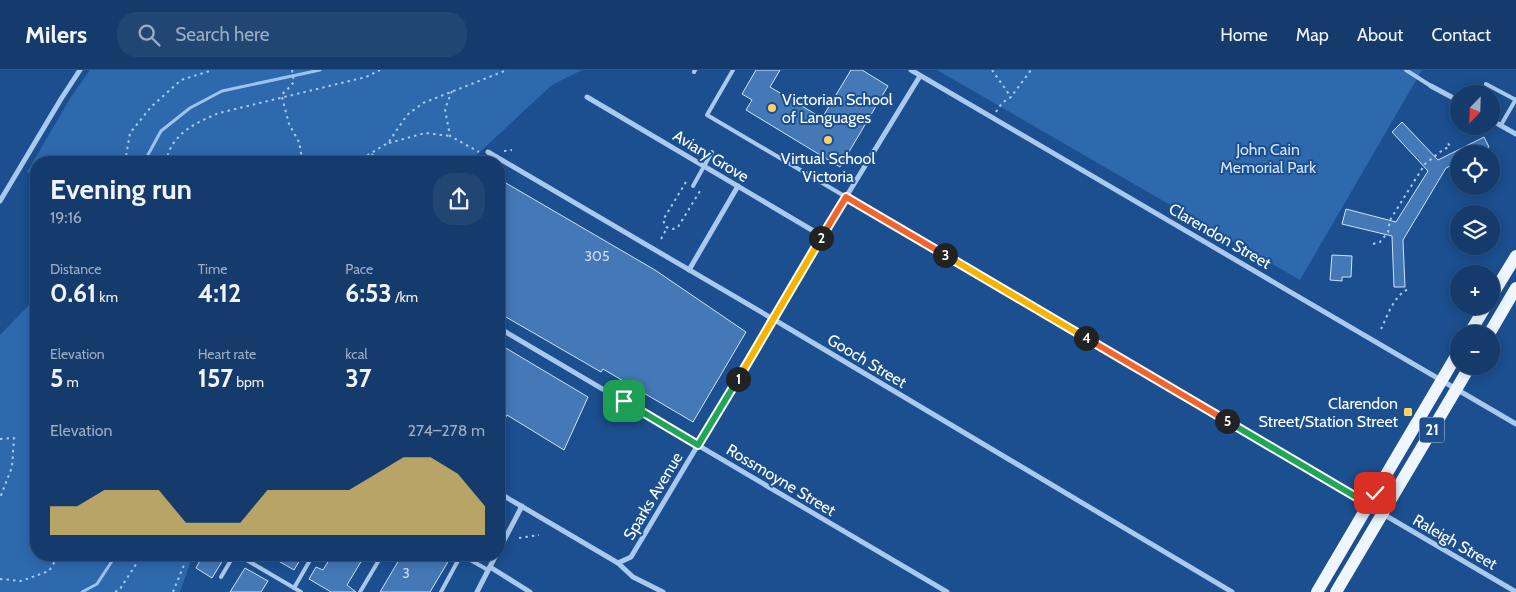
<!DOCTYPE html>
<meta charset="utf-8">
<style>
body{margin:0;font-family:Cabin,sans-serif;background:#214673;color:#f1f3f6;height:100vh;display:flex;flex-direction:column;font-size:19px;white-space:nowrap}
*{box-sizing:border-box;margin:0}
p{font-size:16px;color:#9dadc1}
.icon{flex:none;width:28px;height:28px;fill:none;stroke:currentColor;stroke-width:2;stroke-linecap:round;stroke-linejoin:round}
.map{position:relative;flex:1;overflow:hidden}
.sheet{position:absolute;left:30px;top:86px;width:475px;height:405px;display:flex;flex-direction:column;background:#143b6b;border-radius:20px;box-shadow:0 2px 12px #0003,0 0 0 1px #33557e}
.sheet>*{flex:none}
.needle{width:32px;rotate:203deg}
.fabs{position:absolute;left:1450px;top:15px;display:grid;gap:10px}
.fabs a{display:grid;place-items:center;width:50px;height:50px;border-radius:50%;background:#143b6b;box-shadow:0 2px 12px #0003,0 0 0 1px #33557e;font-size:25px}
.pin{position:absolute;display:grid;place-items:center;width:42px;height:42px;color:#fff;margin:-21px;border-radius:10px;box-shadow:0 2px 8px #0006}
.km{position:absolute;width:25px;height:25px;margin:-12px;border-radius:50%;background:#222;color:#fff;font-size:14px;line-height:25px;text-align:center}
.round{display:grid;place-items:center;flex:none;width:52px;height:52px;border-radius:20px;background:#214673}
.head{display:flex;align-items:center;justify-content:space-between;height:85px;padding:0 20px}
h1{font-size:28px;font-weight:700;line-height:38px}
.figures{display:grid;grid-template-columns:repeat(3,1fr);gap:8px;height:85px;padding:5px 20px}
.figures div{display:grid;align-content:center}
.figures b{font-size:25px;font-weight:700}
.figures small{font-size:14px;font-weight:400}
.figures p{font-size:14px}
.chart{height:140px;padding:10px 20px}
.chart p{display:flex;justify-content:space-between}
.chart svg{width:100%;height:90px;margin-top:5px;fill:#ffd166;opacity:.7}
header{display:flex;align-items:center;gap:30px;box-sizing:border-box;height:70px;padding:0 25px;background:#143b6b;border-bottom:1px solid #33557e}
header strong{font-size:24px}
nav{display:flex;gap:28px;margin-inline-start:auto;font-size:18px}
.search{width:350px;height:45px;background:#214673;display:flex;align-items:center;gap:12px;box-sizing:border-box;padding:0 18px;border-radius:20px;color:#9dadc1;font-size:19px}
.map>svg:first-child{display:block}
</style>
<header>
<strong>Milers</strong>
<div class="search"><svg class="icon" aria-label="search" viewBox="0 0 24 24"><circle cx="10" cy="10" r="6"/><path d="M15 15l6 6"/></svg>Search here</div>
<nav><a>Home</a><a>Map</a><a>About</a><a>Contact</a></nav>
</header>
<div class="map">
<svg width="1516" height="522" viewBox="0 0 1516 522">
<rect width="100%" height="100%" fill="#1b4f8f"/>
<g fill="#2e69ad">
<path d="M90,0h492l-30,15 -83,77h-433v16l-9,-6 44,-75z"/>
<path d="M937,0h485l-122,210z"/>
<path d="M36,228v257h157l-13,37h-180v-257z"/>
</g>
<g fill="none" stroke-linecap="round" stroke-linejoin="round">
<g stroke="#9cc4f0" stroke-width="3">
<path d="M144,92l17,-31 29,-23 32,-17 98,-21"/>
<path d="M82,522l15,-8 19,-29"/>
</g>
</g>
<g fill="#4478b7" stroke="#cfe3fa">
<path d="M756,0h24l-10,17 52,31 29,-48h11l26,16 -48,81 -94,-57 6,-10 -10,-6z"/>
<path d="M1402,52l36,38 46,-23 5,10 -14,7h-16v8l-13,6 -43,72 2,47h-11l-2,-51 -50,-12 4,-15 50,13 32,-51 -36,-39z"/>
<path d="M499,109l156,91 91,62 -53,90 -90,-53 -2,3 -102,-59z"/>
<path d="M1332,185l20,1 -1,21h-9v4l-12,-1z"/>
<path d="M499,274l89,53 -24,53 -57,-35 -8,14z"/>
<path d="M203,485h23l-14,23 -16,-10z"/>
<path d="M268,485h35l-9,15z"/>
<path d="M332,485h33l-18,30 9,7h-25l-22,-13 7,-12 7,3z"/>
<path d="M402,485h50l-22,37h-50z"/>
<path d="M245,498l23,13 -7,11h-31z"/>
</g>
<g fill="none" stroke-linecap="round" stroke-linejoin="round">
<g stroke="#a9c9ee" stroke-width="2" stroke-dasharray="2.5 4" stroke-linecap="butt">
<path d="M292,0l2,12 -8,9 -4,3v3l7,27 11,20v7l3,6 9,5"/>
<path d="M992,0l19,27"/>
<path d="M452,21l-7,18 5,27 29,16"/>
<path d="M996,42l6,-9 9,-6 20,-27"/>
<path d="M389,73l36,-10 25,3"/>
<path d="M504,81l8,-1"/>
<path d="M125,92l5,-29 21,-26 30,-27 32,-10"/>
<path d="M166,92c5,-28 29,-39 53,-49l147,-36 14,-7"/>
<path d="M356,92l32,-19 19,-28 16,-12 84,-33"/>
<path d="M369,92l4,-9"/>
<path d="M686,112l-23,38 3,7 7,2 5,-2 22,-36"/>
<path d="M661,169l6,-11"/>
<path d="M1373,174l7,-2 8,-10 2,-12 35,-56 15,-12 10,-6 -3,-4"/>
<path d="M1381,259c7,-14 12,-32 27,-40"/>
<path d="M0,369l14,-1 -2,29 -12,31"/>
<path d="M519,468l20,-3"/>
<path d="M0,509l21,2 28,-10 10,-16"/>
<path d="M115,522l5,-3 22,-34"/>
<path d="M173,522l15,-37"/>
</g>
<g stroke="#a9c9ee" stroke-width="4">
<path d="M733,0l-26,45 139,82"/>
<path d="M1406,0l25,16"/>
<path d="M694,2l1,-2"/>
<path d="M1486,14l30,16"/>
<path d="M1501,55l15,-26"/>
<path d="M693,116l19,-34"/>
<path d="M238,485l63,37"/>
<path d="M464,485l1,2 23,13"/>
<path d="M221,507l13,-22"/>
<path d="M294,518l19,-33"/>
<path d="M360,522l22,-37"/>
<path d="M441,522l20,-37"/>
</g>
<g stroke="#a9c9ee" stroke-width="5">
<path d="M911,0l605,354"/>
<path d="M1431,16l28,15"/>
<path d="M587,27l235,139"/>
<path d="M1491,50l25,14"/>
<path d="M488,82l285,167 459,273"/>
<path d="M846,127l522,307"/>
<path d="M0,131l61,-102 19,-29"/>
<path d="M689,200l49,-84"/>
<path d="M499,258l448,264"/>
<path d="M499,423l119,70 15,14 30,15"/>
<path d="M1383,444l133,78"/>
<path d="M499,480l23,-44"/>
<path d="M618,493l13,-6 215,-360 74,-121"/>
<path d="M490,497l40,25"/>
<path d="M477,522l19,-37"/>
</g>
<g stroke="#f0f6ff" stroke-width="12">
<path d="M1491,227l25,-41"/>
<path d="M1469,264l17,-28"/>
<path d="M1489,264l27,-46"/>
<path d="M1317,522l142,-241"/>
<path d="M1336,522l134,-226"/>
</g>
</g>
<g fill="none" stroke-linecap="round" stroke-linejoin="round">
<g stroke="#fff" stroke-width="10">
<path id="split-1" d="M624,331l74,44 40,-66"/>
</g>
<g stroke="#fff" stroke-width="10">
<path id="split-2" d="M738,309l83,-141"/>
</g>
<g stroke="#fff" stroke-width="10">
<path id="split-3" d="M821,168l25,-41 99,58"/>
</g>
<g stroke="#fff" stroke-width="10">
<path id="split-4" d="M945,185l141,83"/>
</g>
<g stroke="#fff" stroke-width="10">
<path id="split-5" d="M1086,268l141,83"/>
</g>
<g stroke="#fff" stroke-width="10">
<path id="split-6" d="M1227,351l141,83 7,-11"/>
</g>
<use href="#split-1" stroke="#22a559" stroke-width="6"/>
<use href="#split-2" stroke="#f5b400" stroke-width="6"/>
<use href="#split-3" stroke="#f0652b" stroke-width="6"/>
<use href="#split-4" stroke="#f5b400" stroke-width="6"/>
<use href="#split-5" stroke="#f0652b" stroke-width="6"/>
<use href="#split-6" stroke="#22a559" stroke-width="6"/>
</g>
<g fill="#ffd166" stroke="#1b4f8f" stroke-width="2">
<circle cx="772" cy="38" r="5"/>
<circle cx="828" cy="70" r="5"/>
<rect x="1403" y="337" width="10" height="10" rx="2.5"/>
</g>
<g text-anchor="middle" dominant-baseline="central" stroke-width="4" stroke-linejoin="round" paint-order="stroke">
<g font-size="14" fill="#d0dded">
<text x="597" y="186">305</text>
<text x="406" y="503">3</text>
</g>
<rect fill="#1b4f8f" stroke="#bbcadd" stroke-width="1" x="1419.5" y="347.5" width="25" height="25" rx="4"/>
<g font-size="15" font-weight="bold" fill="#fff">
<text x="1432" y="360">21</text>
</g>
<g font-size="16" fill="#fff" stroke="#1b4f8f" text-anchor="start">
<text x="782" y="29">Victorian School<tspan x="782" dy="18">of Languages</tspan></text>
<text x="828" y="88" text-anchor="middle">Virtual School<tspan x="828" dy="18">Victoria</tspan></text>
<text x="1398" y="333" text-anchor="end">Clarendon<tspan x="1398" dy="18">Street/Station Street</tspan></text>
</g>
<g font-size="16" fill="#cfe3fa" stroke="#1b4f8f">
<text x="1268" y="79">John Cain<tspan x="1268" dy="18">Memorial Park</tspan></text>
</g>
<g font-size="16" fill="#fff" stroke="#1b4f8f">
<text transform="translate(711 86) rotate(31)">Aviary Grove</text>
<text transform="translate(1220 166) rotate(30)">Clarendon Street</text>
<text transform="translate(867 291) rotate(31)">Gooch Street</text>
<text transform="translate(781 410) rotate(31)">Rossmoyne Street</text>
<text transform="translate(653 426) rotate(-59)">Sparks Avenue</text>
<text transform="translate(1455 472) rotate(30)">Raleigh Street</text>
</g>
</g>
</svg>
<div class="fabs">
<a><svg class="needle" viewBox="-14 -14 28 28"><path d="M0-13l5 13h-10z" fill="#e53935"/><path d="M0 13l5-13h-10z" fill="#9dadc1"/></svg></a>
<a><svg class="icon" aria-label="locate" viewBox="0 0 24 24"><circle cx="12" cy="12" r="6"/><path d="M12 2v4M12 18v4M2 12h4M18 12h4"/></svg></a>
<a><svg class="icon" aria-label="layers" viewBox="0 0 24 24"><path d="M12 4l9 5-9 5-9-5zM3 14l9 5 9-5"/></svg></a>
<a>+</a>
<a>−</a>
</div>
<div class="pin" style="left:624px;top:331px;background:#1e9e55"><svg class="icon" aria-label="arrive" viewBox="0 0 24 24"><path d="M6 21V4h12l-3 4 3 4H6"/></svg></div>
<div class="pin" style="left:1375px;top:423px;background:#d93025"><svg class="icon" aria-label="check" viewBox="0 0 24 24"><path d="M5 12l5 5 9-10"/></svg></div>
<b class="km" style="left:738px;top:309px">1</b>
<b class="km" style="left:821px;top:168px">2</b>
<b class="km" style="left:945px;top:185px">3</b>
<b class="km" style="left:1086px;top:268px">4</b>
<b class="km" style="left:1227px;top:351px">5</b>
<section class="sheet">
<div class="head"><div><h1>Evening run</h1><p>19:16</p></div><a class="round"><svg class="icon" aria-label="share" viewBox="0 0 24 24"><path d="M12 15V3M7 8l5-5 5 5M5 13v7h14v-7"/></svg></a></div>
<div class="figures">
<div><p>Distance</p><b>0.61<small> km</small></b></div>
<div><p>Time</p><b>4:12</b></div>
<div><p>Pace</p><b>6:53<small> /km</small></b></div>
</div>
<div class="figures">
<div><p>Elevation</p><b>5<small> m</small></b></div>
<div><p>Heart rate</p><b>157<small> bpm</small></b></div>
<div><p>kcal</p><b>37</b></div>
</div>
<div class="chart"><p><span>Elevation</span>274–278 m</p>
<svg viewBox="0 0 160 44" preserveAspectRatio="none"><path d="M0 44V30L10 30L20 22L30 22L40 22L50 38L60 38L70 38L80 22L90 22L100 22L110 22L120 14L130 6L140 6L150 14L160 30V44z"/></svg>
</div>
</section>
</div>
